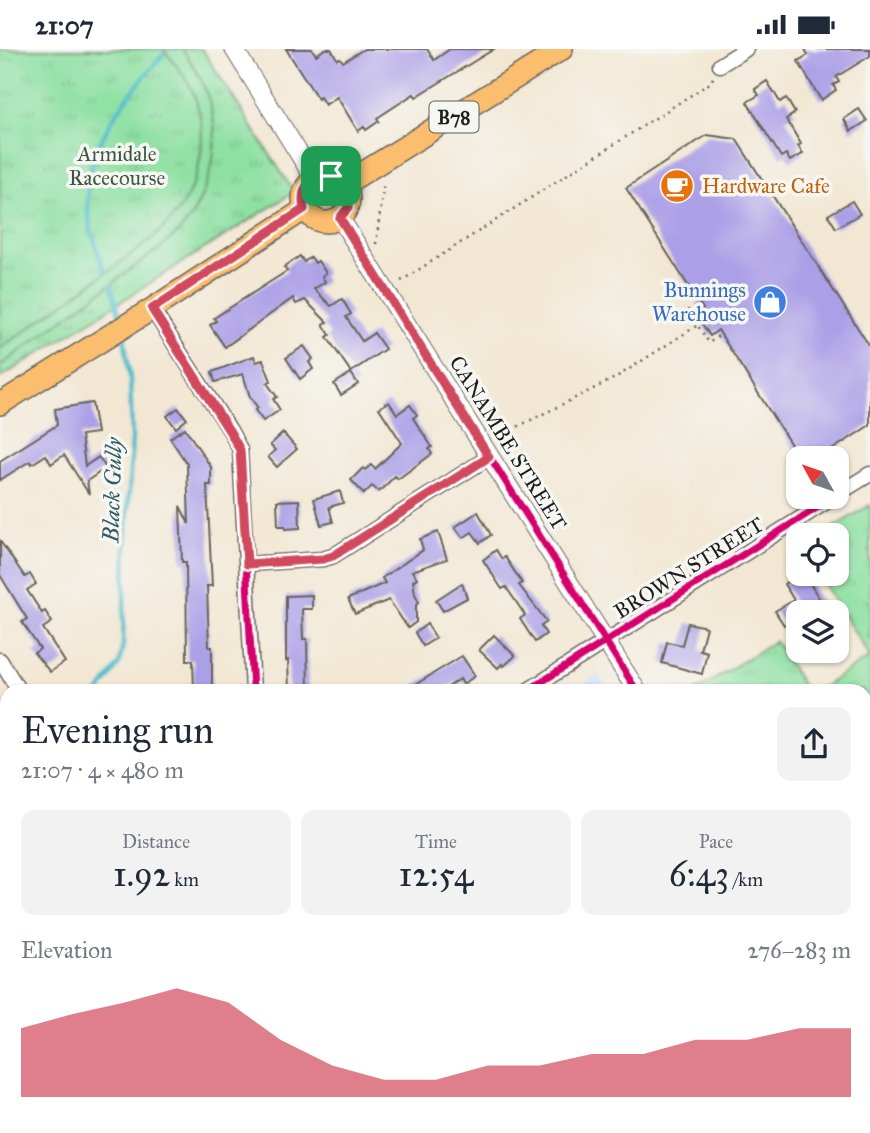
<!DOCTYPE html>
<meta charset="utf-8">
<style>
body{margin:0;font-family:"IM FELL Great Primer",serif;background:#f2f2f3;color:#1f2937;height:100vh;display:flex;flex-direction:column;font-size:26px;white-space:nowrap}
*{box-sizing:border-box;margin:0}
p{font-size:23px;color:#747a83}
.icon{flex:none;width:38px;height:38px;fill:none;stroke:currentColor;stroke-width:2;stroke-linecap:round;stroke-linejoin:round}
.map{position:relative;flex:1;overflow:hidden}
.sheet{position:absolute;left:0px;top:635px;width:872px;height:450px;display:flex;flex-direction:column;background:#fff;border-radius:21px 21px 0 0;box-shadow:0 2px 5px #0004}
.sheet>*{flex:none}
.needle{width:46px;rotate:310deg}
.controls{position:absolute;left:786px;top:397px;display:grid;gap:14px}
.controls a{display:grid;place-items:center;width:63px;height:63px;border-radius:14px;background:#fff;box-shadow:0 2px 5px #0004;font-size:35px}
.pin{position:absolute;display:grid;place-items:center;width:60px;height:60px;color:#fff;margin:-30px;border-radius:14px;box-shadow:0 4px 10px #0006}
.round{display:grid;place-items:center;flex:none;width:74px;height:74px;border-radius:14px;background:#f2f2f3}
.overview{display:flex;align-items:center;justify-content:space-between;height:119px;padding:0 21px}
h1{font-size:38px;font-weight:600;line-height:52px}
.metrics{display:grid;grid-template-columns:repeat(3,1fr);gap:10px;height:119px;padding:7px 21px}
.metrics div{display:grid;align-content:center;border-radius:14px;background:#f2f2f3;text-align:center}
.metrics b{font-size:35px;font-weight:600}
.metrics small{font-size:19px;font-weight:400}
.metrics p{font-size:19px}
.chart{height:196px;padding:14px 21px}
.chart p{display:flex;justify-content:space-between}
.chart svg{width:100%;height:126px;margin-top:7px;fill:#d1495b;opacity:.7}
.status{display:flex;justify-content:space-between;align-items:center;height:49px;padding:0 35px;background:#fff;direction:ltr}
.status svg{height:19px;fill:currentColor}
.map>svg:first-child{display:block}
</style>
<div class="status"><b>21:07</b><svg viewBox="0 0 49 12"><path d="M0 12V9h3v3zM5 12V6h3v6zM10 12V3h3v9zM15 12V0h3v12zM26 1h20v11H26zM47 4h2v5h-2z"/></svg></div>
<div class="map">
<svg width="870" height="1084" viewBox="0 0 870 1084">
<defs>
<pattern id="grass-tufts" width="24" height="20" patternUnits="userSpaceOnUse" patternTransform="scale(1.75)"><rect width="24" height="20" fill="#8de0a2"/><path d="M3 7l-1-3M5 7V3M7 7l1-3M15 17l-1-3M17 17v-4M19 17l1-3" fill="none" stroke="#79c08b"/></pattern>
</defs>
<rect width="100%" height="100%" fill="#f6f6f2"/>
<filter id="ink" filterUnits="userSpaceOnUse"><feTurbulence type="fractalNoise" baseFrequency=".0143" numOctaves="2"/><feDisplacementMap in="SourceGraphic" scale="14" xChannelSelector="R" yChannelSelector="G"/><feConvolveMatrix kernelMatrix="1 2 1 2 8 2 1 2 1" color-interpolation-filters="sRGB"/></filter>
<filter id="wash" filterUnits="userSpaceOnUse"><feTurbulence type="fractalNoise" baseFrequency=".00686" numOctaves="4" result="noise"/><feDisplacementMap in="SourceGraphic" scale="28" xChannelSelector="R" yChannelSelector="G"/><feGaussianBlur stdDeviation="1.57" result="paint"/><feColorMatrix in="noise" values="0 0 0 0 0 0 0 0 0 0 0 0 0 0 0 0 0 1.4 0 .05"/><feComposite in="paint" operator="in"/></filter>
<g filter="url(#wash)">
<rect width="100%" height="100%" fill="#f2e7d3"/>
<g fill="#c6ddf8">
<path d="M598,626l10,16h-36z"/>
<path d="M0,660l7,11v407h79l-9,6h-77z"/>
<path d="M320,1078h260l-10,6h-246z"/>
</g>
<g fill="url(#grass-tufts)" stroke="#547e5f" stroke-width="2">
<path d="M0,0h202l92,143 -294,186z"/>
<path d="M870,456v503l-6,-9v-308h-48l54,-34 -52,-83h18v-39h-15z"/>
<path d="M775,592l31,50h-110z"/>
</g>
<g fill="#8de0a2" stroke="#547e5f" stroke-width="2">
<path d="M163,0h19c33,44 43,92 21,144 -5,11 -10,24 -19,33 -5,7 -14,13 -20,19l-164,121v-17c33,-24 67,-48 100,-72 27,-20 59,-39 78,-66 25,-34 32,-84 13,-123 -7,-14 -18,-27 -28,-39z"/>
<path d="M0,706l7,11v136l-7,5z"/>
</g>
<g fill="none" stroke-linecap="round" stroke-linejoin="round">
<g stroke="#50bcca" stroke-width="4.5">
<path d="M104,222c-5,-16 -11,-31 -14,-47 -14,-69 32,-122 73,-169"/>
<path d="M111,236l10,35"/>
<path d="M100,642l19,-27 4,-20 3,-99 6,-108 -2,-59 -6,-43"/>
<path d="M27,1084l2,-6"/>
</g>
</g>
<g id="blocks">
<g fill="#ab9fe7">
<path d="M286,0h26l4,6 9,-6h6l6,10 3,-1 3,4 21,-13h63l7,11 16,-11h44l-78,48 -2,-3 -37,24 2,3 -13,9 -2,-3 -6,4 -21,-34 -12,8 -5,-8 -2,2z"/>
<path d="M805,0h65v7l-34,21 3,5 -6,3 3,5 -15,10 -23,-39 10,-6z"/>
<path d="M767,32l13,21 6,-4 9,15 -9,6 15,25 -3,2 5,8 -13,7 -4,-7 -5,3 -34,-55 12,-7 -4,-6z"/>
<path d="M859,60l8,12 -16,10 -7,-12z"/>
<path d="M707,86l29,4 134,208v78l-52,34h-18l-82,-129 -8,6 -15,-23 8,-4 -77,-121z"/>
<path d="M852,152l8,13 -24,14 -8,-13z"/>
<path d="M300,207l4,6 7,-5 4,6 3,-2 8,12 -4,3 3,6 -11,7 17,17 11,-7 9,15 -5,3 16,24 12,-8 11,16 -34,23 -24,-35 3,-2 -7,-11 4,-2 -22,-22 -9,4 -3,-6 -68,49 -15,-22 6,-4 -2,-3 73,-47 -3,-4z"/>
<path d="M304,297l9,13 -4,3 4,7 -13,10 -14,-21z"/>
<path d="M254,307l2,6 7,-2 8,21 -4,2 10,14 -4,2 7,11 -17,11 -8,-11 3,-2 -8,-11 -7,-23 -28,8 -3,-10z"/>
<path d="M351,324l7,11 -17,11 -7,-11z"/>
<path d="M389,353l8,12 13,-9 7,10 -4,3 19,29 -3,2 3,5 -34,25 -3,-3 -16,16 -7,-6 -8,8 -13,-14 12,-12 2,2 6,-5 4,4 27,-26 -23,-35z"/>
<path d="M92,354l5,30 -16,2 4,31 14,-9 7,11 -19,13 2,13 -25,-39 -13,9 -5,-9 -14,9 -2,-3 -30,19v-19l57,-36 -2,-16z"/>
<path d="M178,359l9,11 -11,9 -9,-12z"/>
<path d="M185,379l26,39v18h-4l5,101h-5l2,61h3v44h-18l-1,-31h-6l-1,-98h-4l-2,-56 9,18 -2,-60 -17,-26z"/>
<path d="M283,384l14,16 -20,18 -9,-10 7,-7 -5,-5z"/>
<path d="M340,442l3,12 -14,4 4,15 -12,3 -7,-26z"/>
<path d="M299,451l1,28 -15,1v-3h-7l-1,-25z"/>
<path d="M478,463l13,23 -11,8 -8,-11 -9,6 -8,-11z"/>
<path d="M438,483l9,27 -35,12 5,7 -4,3 2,13 4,8 -3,3v17l-8,6 -19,-28 -34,14 -7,-15 37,-16 -3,-5 41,-28 -3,-11z"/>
<path d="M0,492l25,36 5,-3 6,10 -9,6 15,23 3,-2 7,11 -9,6 22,34 -15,10 -16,-19 6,-4 -18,-27 5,-3 -27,-44z"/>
<path d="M496,501l6,9 3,-2 17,26 -3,2 28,37 -6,4 5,8 -11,8 -15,-23 5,-4 -19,-28 -4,2 -19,-29z"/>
<path d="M799,525h5l21,34 -7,5h-20v3l-14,9 -9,-14 19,-11 -10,-16z"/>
<path d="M462,534l5,15 -24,13 -7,-11z"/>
<path d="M312,546v14h-10l1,30h4l1,52h-19l-1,-31 -2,1v-65z"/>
<path d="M688,574l18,4 -6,23 7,2 -5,22 -40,-11 5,-21 15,3z"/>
<path d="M427,575l9,14 -13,8 -8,-13z"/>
<path d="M494,586l21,21 -11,10 -2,-2 -4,4 -19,-18z"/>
<path d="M462,607l13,20 -12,8 -3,-5 -18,12h-37z"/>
</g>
</g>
</g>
<g filter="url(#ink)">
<use href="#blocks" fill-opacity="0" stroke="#67635c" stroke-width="2"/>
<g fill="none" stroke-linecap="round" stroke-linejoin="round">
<g stroke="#67635c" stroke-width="10">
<g id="service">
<path d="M5,963v47"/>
<path d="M49,1084l6,-6"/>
</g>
</g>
<g stroke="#67635c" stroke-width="17">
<g id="minor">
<path d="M720,16l26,-16"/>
<path d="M152,260l79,123 9,18 13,241"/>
<path d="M836,446l34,-21"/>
<path d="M247,515l76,-5 10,-3 156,-99"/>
<path d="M0,611l19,31"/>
<path d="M527,642l307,-194"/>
<path d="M864,1047l6,-4"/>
<path d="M294,1078l4,6"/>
<path d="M807,1084l10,-6"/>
</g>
</g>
<g stroke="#67635c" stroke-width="20">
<g id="tertiary">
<path d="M234,0l80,129"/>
<path d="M340,169l297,473"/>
<path d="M864,1001l6,9"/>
</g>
</g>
<g stroke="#67635c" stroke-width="24">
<g id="primary">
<circle cx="326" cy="150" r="23"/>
<path d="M345,135l217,-135"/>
<path d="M0,355l152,-95 153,-100"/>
</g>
</g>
<g stroke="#67635c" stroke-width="2.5" stroke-dasharray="2 5" stroke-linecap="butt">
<path d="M324,104l12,7 11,1"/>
<path d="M376,195l8,-62"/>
<path d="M401,232l309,-198 4,-7"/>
<path d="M699,262l-3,-5 -8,4 21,33 8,-6 -3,-4"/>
<path d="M499,387l116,-58 83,-53"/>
</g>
<use href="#service" stroke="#fff" stroke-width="7"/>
<use href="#minor" stroke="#fff" stroke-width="14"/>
<use href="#tertiary" stroke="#fff" stroke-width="18"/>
<use href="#primary" stroke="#fbbd6e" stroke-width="21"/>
<g stroke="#f6f6f2" stroke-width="11">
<g id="cycleway">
<path d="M340,169l297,473"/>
<path d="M152,260l79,123 9,18 13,241"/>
<path d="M527,642l307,-194"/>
</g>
</g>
<use href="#cycleway" stroke="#d6006c" stroke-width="7"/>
</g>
</g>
<g fill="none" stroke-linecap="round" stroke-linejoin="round" filter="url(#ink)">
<g stroke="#fff" stroke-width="14">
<path id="route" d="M320,127l16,1 12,13v18l-8,10 149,239 -156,99 -10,3 -76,5 -7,-114 -10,-18 -78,-123 152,-100c-3,-15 1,-27 16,-33z"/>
</g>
<use href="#route" stroke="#d1495b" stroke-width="9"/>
</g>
<defs>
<g id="cafe-disc" transform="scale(1.75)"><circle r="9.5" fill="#e8710a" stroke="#f6f6f2"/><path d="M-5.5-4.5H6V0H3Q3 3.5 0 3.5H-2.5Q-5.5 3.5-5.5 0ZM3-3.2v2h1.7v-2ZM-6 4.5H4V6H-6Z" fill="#fff"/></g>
<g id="shop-disc" transform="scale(1.75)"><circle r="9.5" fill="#3f7fe0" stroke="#f6f6f2"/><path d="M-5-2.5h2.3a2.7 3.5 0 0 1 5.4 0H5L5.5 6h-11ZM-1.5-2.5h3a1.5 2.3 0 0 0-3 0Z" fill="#fff"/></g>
</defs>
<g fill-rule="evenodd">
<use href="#cafe-disc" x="677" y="137"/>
<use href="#shop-disc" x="770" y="253"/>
</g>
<g text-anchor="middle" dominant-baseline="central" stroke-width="7" stroke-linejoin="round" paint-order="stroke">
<rect fill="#f6f6f2" stroke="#5d5d5c" stroke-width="2" x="429.5" y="52.5" width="49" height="31" rx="5"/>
<g font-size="19" font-weight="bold" fill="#1c1c1c">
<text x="454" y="68">B78</text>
</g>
<g font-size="21" fill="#3e5744" stroke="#f6f6f2">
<text x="117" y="105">Armidale<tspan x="117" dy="24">Racecourse</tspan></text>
</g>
<g font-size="21" fill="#c56008" stroke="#f6f6f2" text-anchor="start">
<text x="702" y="137">Hardware Cafe</text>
</g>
<g font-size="21" fill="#366cbe" stroke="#f6f6f2" text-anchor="end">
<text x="746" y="241">Bunnings<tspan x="746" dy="24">Warehouse</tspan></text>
</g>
<g font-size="21" fill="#1c1c1c" stroke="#f6f6f2">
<text transform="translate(508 394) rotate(58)">CANAMBE STREET</text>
<text transform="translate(689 519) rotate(-32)">BROWN STREET</text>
</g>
<g font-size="23" font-style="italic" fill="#315c62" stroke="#f6f6f2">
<text transform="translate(112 441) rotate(-88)">Black Gully</text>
</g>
</g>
</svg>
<div class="controls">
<a><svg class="needle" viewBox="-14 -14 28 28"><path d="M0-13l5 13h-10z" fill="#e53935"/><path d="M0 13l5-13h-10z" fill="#747a83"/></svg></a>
<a><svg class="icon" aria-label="locate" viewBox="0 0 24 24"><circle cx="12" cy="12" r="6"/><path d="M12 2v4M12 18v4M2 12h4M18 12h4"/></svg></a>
<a><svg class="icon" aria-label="layers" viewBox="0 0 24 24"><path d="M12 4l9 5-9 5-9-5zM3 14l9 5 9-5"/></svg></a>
</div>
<div class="pin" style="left:331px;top:127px;background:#1e9e55"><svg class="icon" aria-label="arrive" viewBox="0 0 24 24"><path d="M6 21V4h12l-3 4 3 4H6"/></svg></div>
<section class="sheet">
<div class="overview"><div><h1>Evening run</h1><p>21:07 · 4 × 480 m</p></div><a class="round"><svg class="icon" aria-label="share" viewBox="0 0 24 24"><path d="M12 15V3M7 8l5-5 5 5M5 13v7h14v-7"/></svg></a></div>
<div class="metrics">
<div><p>Distance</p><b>1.92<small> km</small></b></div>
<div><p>Time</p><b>12:54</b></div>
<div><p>Pace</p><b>6:43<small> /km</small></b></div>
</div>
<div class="chart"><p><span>Elevation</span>276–283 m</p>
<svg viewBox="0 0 160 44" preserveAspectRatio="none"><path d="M0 44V20L10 15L20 11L30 6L40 11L50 24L60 33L70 38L80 38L90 33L100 33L110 29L120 29L130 24L140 24L150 20L160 20V44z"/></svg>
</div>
</section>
</div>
